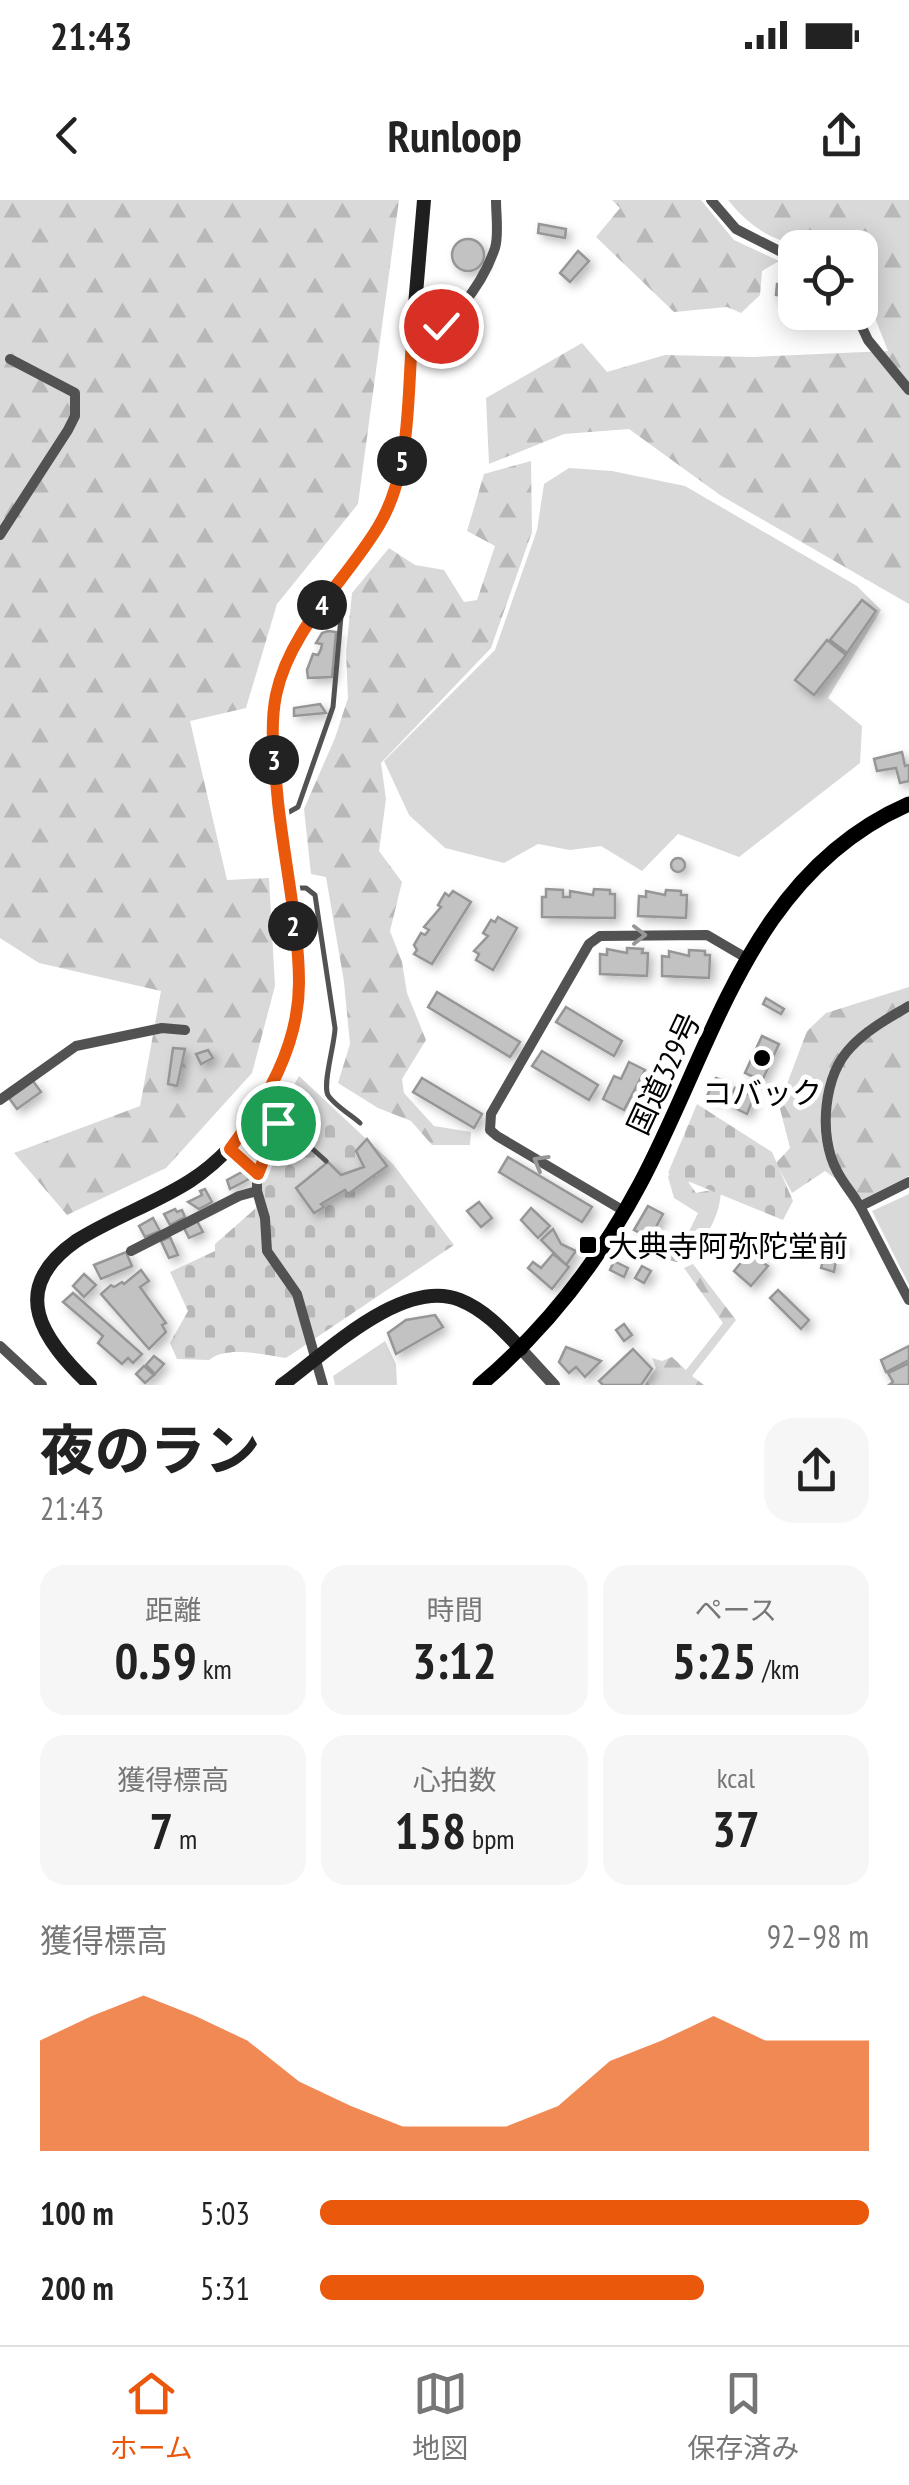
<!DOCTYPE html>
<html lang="ja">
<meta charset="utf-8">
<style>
body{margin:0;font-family:"PT Sans Narrow","Noto Sans JP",sans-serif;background:#f6f6f6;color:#222;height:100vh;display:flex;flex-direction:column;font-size:38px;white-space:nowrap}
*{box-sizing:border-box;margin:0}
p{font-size:32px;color:#767676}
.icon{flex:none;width:55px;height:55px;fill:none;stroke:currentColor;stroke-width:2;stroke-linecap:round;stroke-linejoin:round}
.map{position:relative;height:1185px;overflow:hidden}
.panel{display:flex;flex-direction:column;background:#fff;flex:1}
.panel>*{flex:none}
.buttons{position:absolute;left:778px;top:30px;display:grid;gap:20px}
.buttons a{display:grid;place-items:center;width:100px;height:100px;border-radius:20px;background:#fff;box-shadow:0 5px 25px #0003;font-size:50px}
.pin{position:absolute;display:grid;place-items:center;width:85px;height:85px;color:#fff;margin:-42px;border:5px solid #fff;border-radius:50%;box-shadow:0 2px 10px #0007}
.km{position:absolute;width:50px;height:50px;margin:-25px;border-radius:50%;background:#222;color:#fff;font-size:28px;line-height:50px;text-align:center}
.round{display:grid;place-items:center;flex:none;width:105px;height:105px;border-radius:30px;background:#f6f6f6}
.summary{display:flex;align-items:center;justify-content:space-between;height:170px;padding:0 40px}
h1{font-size:55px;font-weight:800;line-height:75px}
.metrics{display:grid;grid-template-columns:repeat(3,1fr);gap:15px;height:170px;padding:10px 40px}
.metrics div{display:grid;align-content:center;border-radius:25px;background:#f6f6f6;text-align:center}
.metrics b{font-size:50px;font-weight:800}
.metrics small{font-size:28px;font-weight:400}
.metrics p{font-size:28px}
.chart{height:280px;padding:20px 40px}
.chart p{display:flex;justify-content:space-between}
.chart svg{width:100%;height:180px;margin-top:10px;fill:#ea580c;opacity:.7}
ul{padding:0 40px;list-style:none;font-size:32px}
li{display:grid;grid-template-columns:160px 120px 1fr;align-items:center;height:75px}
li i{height:25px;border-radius:12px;background:#ea580c}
.status{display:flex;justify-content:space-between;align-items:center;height:70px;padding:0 50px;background:#fff;direction:ltr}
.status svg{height:28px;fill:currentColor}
header{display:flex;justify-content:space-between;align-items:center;height:130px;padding:0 40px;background:#fff;font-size:45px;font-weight:800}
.menu{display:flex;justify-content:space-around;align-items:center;height:140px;border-top:2px solid #e0e0e0;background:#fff;font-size:28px;color:#767676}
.menu a{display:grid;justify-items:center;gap:5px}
.menu .selected{color:#ea580c}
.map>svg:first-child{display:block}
</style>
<div class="status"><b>21:43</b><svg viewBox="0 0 49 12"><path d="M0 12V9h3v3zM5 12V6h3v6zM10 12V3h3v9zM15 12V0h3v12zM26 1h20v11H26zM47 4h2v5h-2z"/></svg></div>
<header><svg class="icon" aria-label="back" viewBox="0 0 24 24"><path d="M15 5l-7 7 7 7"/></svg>Runloop<svg class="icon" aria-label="share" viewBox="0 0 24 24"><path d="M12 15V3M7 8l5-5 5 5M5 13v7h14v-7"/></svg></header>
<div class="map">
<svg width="909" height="1185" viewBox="0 0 909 1185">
<defs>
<pattern id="forest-firs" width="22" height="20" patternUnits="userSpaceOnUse" patternTransform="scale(2.5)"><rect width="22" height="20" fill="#d9d9d9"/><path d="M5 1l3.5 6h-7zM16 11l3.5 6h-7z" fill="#b8b8b8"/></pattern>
<pattern id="cemetery-stones" width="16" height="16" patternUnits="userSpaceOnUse" patternTransform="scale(2.5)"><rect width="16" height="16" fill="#d9d9d9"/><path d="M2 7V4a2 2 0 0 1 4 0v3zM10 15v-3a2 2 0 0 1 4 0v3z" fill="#b8b8b8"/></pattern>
<filter id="shadow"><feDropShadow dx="4.5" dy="4.5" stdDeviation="5" flood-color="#0004"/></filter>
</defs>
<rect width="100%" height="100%" fill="#fff"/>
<g fill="#d9d9d9">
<path d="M569,268l43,3 73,15 172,100 24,24 -53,88 34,28 -2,37 -121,94 -61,-23 -36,37 -41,-25 -31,4 -32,-6 -34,19 -59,-15 -36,-33 -25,-54 111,-111 42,-120 7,-46z"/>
<path d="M909,994v91l-37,-74z"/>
<path d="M385,1141l11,23 1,21h-62l-2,-9z"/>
</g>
<g fill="url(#forest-firs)">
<path d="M0,0h399l-41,304 -81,100 -31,104 -56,13 37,159 42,-2 6,108 -23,87 -86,95 -99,47 -53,-62 126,-47 21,-115 -122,-28 -39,-25z"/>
<path d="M612,0h89l33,40 45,21 -17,10 -2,24 -19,18 -14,-6 -53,5 -78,-75 24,-29z"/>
<path d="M728,0h181v404l-189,-109 -91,-66 -65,5 -75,30 -3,-66 96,-55 25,29 58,-17 88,2 135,-6 -28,-71v-32c-59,-1 -92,1 -132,-48z"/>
<path d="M531,261l1,71 -41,116 -110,115 5,36 -7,52 23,31 -12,49 12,31 5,31 19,47 -24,39 2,14 30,33 37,6 -1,13h-38l-21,-24 -33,-13 -40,-25 12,-39 -6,-62 -18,-105 -15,-3 -7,-65 31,-71 13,-40 -2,-46 6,-59 37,-45 26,17 29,5 20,32 13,-2 18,-54 -28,-15 17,-57z"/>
<path d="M909,787v189l-46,23 -38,-28 -33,22 -16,-30 14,-15 -11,-43 28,-74 19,-18z"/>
<path d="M681,948h5l3,35 7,10 25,-5c0,29 -16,50 -32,73l-13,1 -18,-5 2,-8 18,5 20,-41 -24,-15 -6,-21z"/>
<path d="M693,1064l43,56 -44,56 12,9h-59l11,-17 -4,-10 10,3 10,-4 14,13 37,-47 -39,-55z"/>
</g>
<g fill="url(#cemetery-stones)">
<path d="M299,876l94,88 61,81 -168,113c-22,-3 -59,-13 -77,2l-32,-1 -7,-16 18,-32 -18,-39 45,-21v-7l41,-36 -3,-29 -12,-23 30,-31z"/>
<path d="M697,904l75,48 21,49 -10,19 -115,-47z"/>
</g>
<g fill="#c2c2c2" stroke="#969696" stroke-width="2.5" filter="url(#shadow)">
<path d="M539,24l27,5 -1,9 -27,-5z"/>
<circle cx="468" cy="55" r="16"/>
<path d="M578,51l11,10 -19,21 -10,-9z"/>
<path d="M777,84l18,1v12l-19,-2z"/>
<path d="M862,400l14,11 -29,42 -17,-13z"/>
<path d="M328,431l8,1 -4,45 -24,1 -1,-8 6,-16 5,1 3,-6 1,-5 -6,-1 6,-10z"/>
<path d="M827,440l19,15 -32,40 -19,-15z"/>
<path d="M320,504l6,9 -32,3v-8z"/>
<path d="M902,552l3,14 4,-1v16l-9,2 -4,-15 -19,3 -3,-12z"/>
<circle cx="678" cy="665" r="7"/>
<path d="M546,689l17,1v7h7v-6l23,4 1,-6 16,1v4h5v24l-73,-1v-20h4z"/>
<path d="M666,690l15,1v4h6l-1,23 -48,-2 1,-20 7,1v-6l19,4z"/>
<path d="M453,691l18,11 -39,62 -18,-10 3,-4 -3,-5 7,-12 4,2 4,-5 -5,-3 17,-20 -3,-2 7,-12 4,3z"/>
<path d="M498,717l19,11 -24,42 -17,-10 3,-6 -5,-3 14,-15 -5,-3 8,-13 4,2z"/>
<path d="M627,748l16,1 -1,4h6l-1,23 -47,-2v-20l7,1v-6l20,4z"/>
<path d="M689,750l16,1v4h5l-1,23 -47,-2v-20l7,1v-6l20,5z"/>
<path d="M437,792l83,50 -10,15 -82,-50z"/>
<path d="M766,798l18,11 -3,5 -18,-10z"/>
<path d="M566,807l56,34 -8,15 -58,-34z"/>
<path d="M762,836l17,8 -17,37 -17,-8z"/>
<path d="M173,848l12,1 -8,37 -9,-2z"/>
<path d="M208,850l5,8 -12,6 -5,-10z"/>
<path d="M542,851l56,34 -9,15 -57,-34z"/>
<path d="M629,862l16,8 -21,40 -21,-11 11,-23 7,3z"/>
<path d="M422,878l60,36 -8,14 -61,-36z"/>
<path d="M716,878l11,4 -2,6 8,4 2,-4 19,9 -7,17 -20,-10 1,-5 -7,-3 -3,5 -11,-5z"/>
<path d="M33,881l8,11 -24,17 -8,-11z"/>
<path d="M367,939l20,27 -39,28 -3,-4 -24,14 3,3 -10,6 -18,-25 32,-26 13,13 23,-8 -8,-16z"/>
<path d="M508,957l84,50 -10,15 -83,-50z"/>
<path d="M244,971l5,8 -19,10 -3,-9z"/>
<path d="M205,989l7,13 -13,7 -11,-7 14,-7 -2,-4z"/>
<path d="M479,1002l13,16 -11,9 -14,-16z"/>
<path d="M648,1006l15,8 -13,24 -16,-8z"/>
<path d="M531,1008l19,18 -12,12 -17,-18z"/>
<path d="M175,1009l2,3 5,-2 3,7 -15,8 -6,-11z"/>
<path d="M153,1018l7,13 -15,6 -6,-11z"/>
<path d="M197,1021l6,11 -14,6 -5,-10z"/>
<path d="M553,1029l8,15 15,7 -10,14 -25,-25z"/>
<path d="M170,1037l8,18 -9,3 -8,-17z"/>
<path d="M827,1039l19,7 -2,6 -19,-6z"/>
<path d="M126,1052l6,14 -31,13 -7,-14z"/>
<path d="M749,1053l19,13 -17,20 -17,-15z"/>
<path d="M553,1054l16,13 -17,22 -24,-21 5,-6 8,6z"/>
<path d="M824,1057l12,4 -2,11 -13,-4z"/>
<path d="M614,1061l14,7 -4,9 -14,-7z"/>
<path d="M642,1066l9,5 -7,12 -9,-5z"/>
<path d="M141,1070l8,11 -9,6 26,36 -4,2 4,7 -17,17 -48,-55 10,-9 3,2 8,-5 2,2z"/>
<path d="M84,1074l12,11 -12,12 -11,-11z"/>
<path d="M778,1090l31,30 -8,9 -31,-31z"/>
<path d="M73,1093l69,61 -9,9 -5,-5 -6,6 -24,-21 5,-7 -40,-34z"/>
<path d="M435,1115l8,12 -47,27 -8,-21 18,-13z"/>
<path d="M624,1124l8,11 -8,6 -8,-11z"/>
<path d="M909,1146v14l-23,12 -5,-12z"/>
<path d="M566,1147l18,7 17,7 -16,16 -9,-10 -7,6 -10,-11z"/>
<path d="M633,1149l19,20 -11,16h-38l-4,-4z"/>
<path d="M154,1156l10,8 -9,10 -9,-9z"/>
<path d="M909,1163v22h-20l4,-3 -5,-9z"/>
<path d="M144,1166l10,9 -9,8 -9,-9z"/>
</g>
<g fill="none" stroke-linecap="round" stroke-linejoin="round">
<g stroke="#525252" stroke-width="5">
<path d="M280,617l18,-10 35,-100 9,-102 -6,-14"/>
<path d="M291,688h15l9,7 20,133c0,15 -13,57 -7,67 6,10 23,20 32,28"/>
<path d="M257,975l22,-56 47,42"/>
</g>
<g stroke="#525252" stroke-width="10">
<path d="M711,0l25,29 59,30"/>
<path d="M855,112l13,28 41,50"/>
<path d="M412,141c38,-12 70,-55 83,-93 4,-13 1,-33 1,-48"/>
<path d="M0,335l68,-105 7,-14v-23l-65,-34"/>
<path d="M909,806c-20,12 -41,23 -57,40 -29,29 -34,90 -15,125 7,14 18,25 25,39 16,30 31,61 47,90"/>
<path d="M0,900l76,-54 86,-18 23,2"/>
<path d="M230,949l27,26v16l8,27 2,33 30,43 26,91"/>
<path d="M861,1006l48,-24"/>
<path d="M624,1011l-127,-75 -7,-6 1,-16 98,-170 11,-8 107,-1 41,24"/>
<path d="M131,1051l108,-55 18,-5"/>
<path d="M0,1146l42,39"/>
</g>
<path stroke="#525252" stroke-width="12" d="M521,1149l33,36"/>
<g stroke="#1f1f1f" stroke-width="14">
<path d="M90,1185c-47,-45 -84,-95 -14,-144 36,-23 78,-37 114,-60 62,-40 111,-125 109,-200 -1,-45 -10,-91 -16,-136 -6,-48 -18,-104 -6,-152 15,-67 70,-110 102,-168 10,-18 16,-37 22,-56l23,-269"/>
<path d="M282,1185c44,-32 121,-108 178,-85 25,10 43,30 61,49"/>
</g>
<path stroke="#000" stroke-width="15" d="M480,1185c66,-56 119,-124 160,-201 75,-141 110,-311 269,-380"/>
</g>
<defs><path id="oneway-chevron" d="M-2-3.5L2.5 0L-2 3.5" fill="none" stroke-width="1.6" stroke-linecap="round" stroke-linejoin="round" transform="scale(2.5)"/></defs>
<g stroke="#979797">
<use href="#oneway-chevron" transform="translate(639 735)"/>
<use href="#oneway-chevron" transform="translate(540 962) rotate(-150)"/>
</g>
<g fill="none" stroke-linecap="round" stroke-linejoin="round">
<g stroke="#fff" stroke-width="20">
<path id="route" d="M278,923l-20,51 -28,-25c36,-48 69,-103 69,-166 0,-56 -15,-124 -21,-181 -3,-35 -9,-72 -2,-107 14,-66 68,-112 102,-168 33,-54 29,-124 34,-185l15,-6 14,-10"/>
</g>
<use href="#route" stroke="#ea580c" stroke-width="12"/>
</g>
<g fill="#000" stroke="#fff" stroke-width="4">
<circle cx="762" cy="858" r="10"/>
<rect x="578" y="1035" width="20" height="20" rx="5"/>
</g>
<g text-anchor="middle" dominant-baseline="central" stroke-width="10" stroke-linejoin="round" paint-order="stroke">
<g font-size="30" fill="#000" stroke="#fff">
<text transform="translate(663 873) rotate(-65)">国道329号</text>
</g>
<g font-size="30" fill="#000" stroke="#fff">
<text x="762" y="892">コバック</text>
<text x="608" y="1045" text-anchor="start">大典寺阿弥陀堂前</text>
</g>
</g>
</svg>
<div class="buttons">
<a><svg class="icon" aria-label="locate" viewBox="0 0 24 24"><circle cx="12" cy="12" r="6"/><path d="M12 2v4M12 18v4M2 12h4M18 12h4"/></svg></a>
</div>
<div class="pin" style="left:278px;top:923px;background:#1e9e55"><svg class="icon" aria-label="arrive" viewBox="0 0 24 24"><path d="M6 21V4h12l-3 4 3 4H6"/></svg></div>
<div class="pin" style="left:441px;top:126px;background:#d93025"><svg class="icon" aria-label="check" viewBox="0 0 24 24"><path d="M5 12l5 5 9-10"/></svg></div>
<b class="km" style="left:293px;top:726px">2</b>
<b class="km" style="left:274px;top:560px">3</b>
<b class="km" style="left:322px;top:405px">4</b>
<b class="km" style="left:402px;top:261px">5</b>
</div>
<section class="panel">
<div class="summary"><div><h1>夜のラン</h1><p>21:43</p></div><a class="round"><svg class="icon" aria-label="share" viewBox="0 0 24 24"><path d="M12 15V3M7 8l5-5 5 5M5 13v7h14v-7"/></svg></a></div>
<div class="metrics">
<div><p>距離</p><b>0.59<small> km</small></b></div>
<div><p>時間</p><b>3:12</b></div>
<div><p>ペース</p><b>5:25<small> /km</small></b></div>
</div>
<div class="metrics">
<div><p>獲得標高</p><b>7<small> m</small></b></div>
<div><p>心拍数</p><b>158<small> bpm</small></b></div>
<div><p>kcal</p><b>37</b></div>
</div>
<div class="chart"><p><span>獲得標高</span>92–98 m</p>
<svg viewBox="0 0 160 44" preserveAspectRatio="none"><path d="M0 44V17L10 11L20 6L30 11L40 17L50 27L60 33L70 38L80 38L90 38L100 33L110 22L120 17L130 11L140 17L150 17L160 17V44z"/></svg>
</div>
<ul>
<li><b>100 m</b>5:03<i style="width:100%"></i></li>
<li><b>200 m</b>5:31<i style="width:70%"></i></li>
</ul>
</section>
<nav class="menu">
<a class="selected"><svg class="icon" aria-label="home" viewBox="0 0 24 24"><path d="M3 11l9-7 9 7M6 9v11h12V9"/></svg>ホーム</a>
<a><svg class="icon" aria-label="map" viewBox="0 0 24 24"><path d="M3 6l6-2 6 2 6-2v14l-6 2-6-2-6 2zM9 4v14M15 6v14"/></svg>地図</a>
<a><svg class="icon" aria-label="saved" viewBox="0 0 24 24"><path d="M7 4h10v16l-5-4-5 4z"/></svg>保存済み</a>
</nav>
